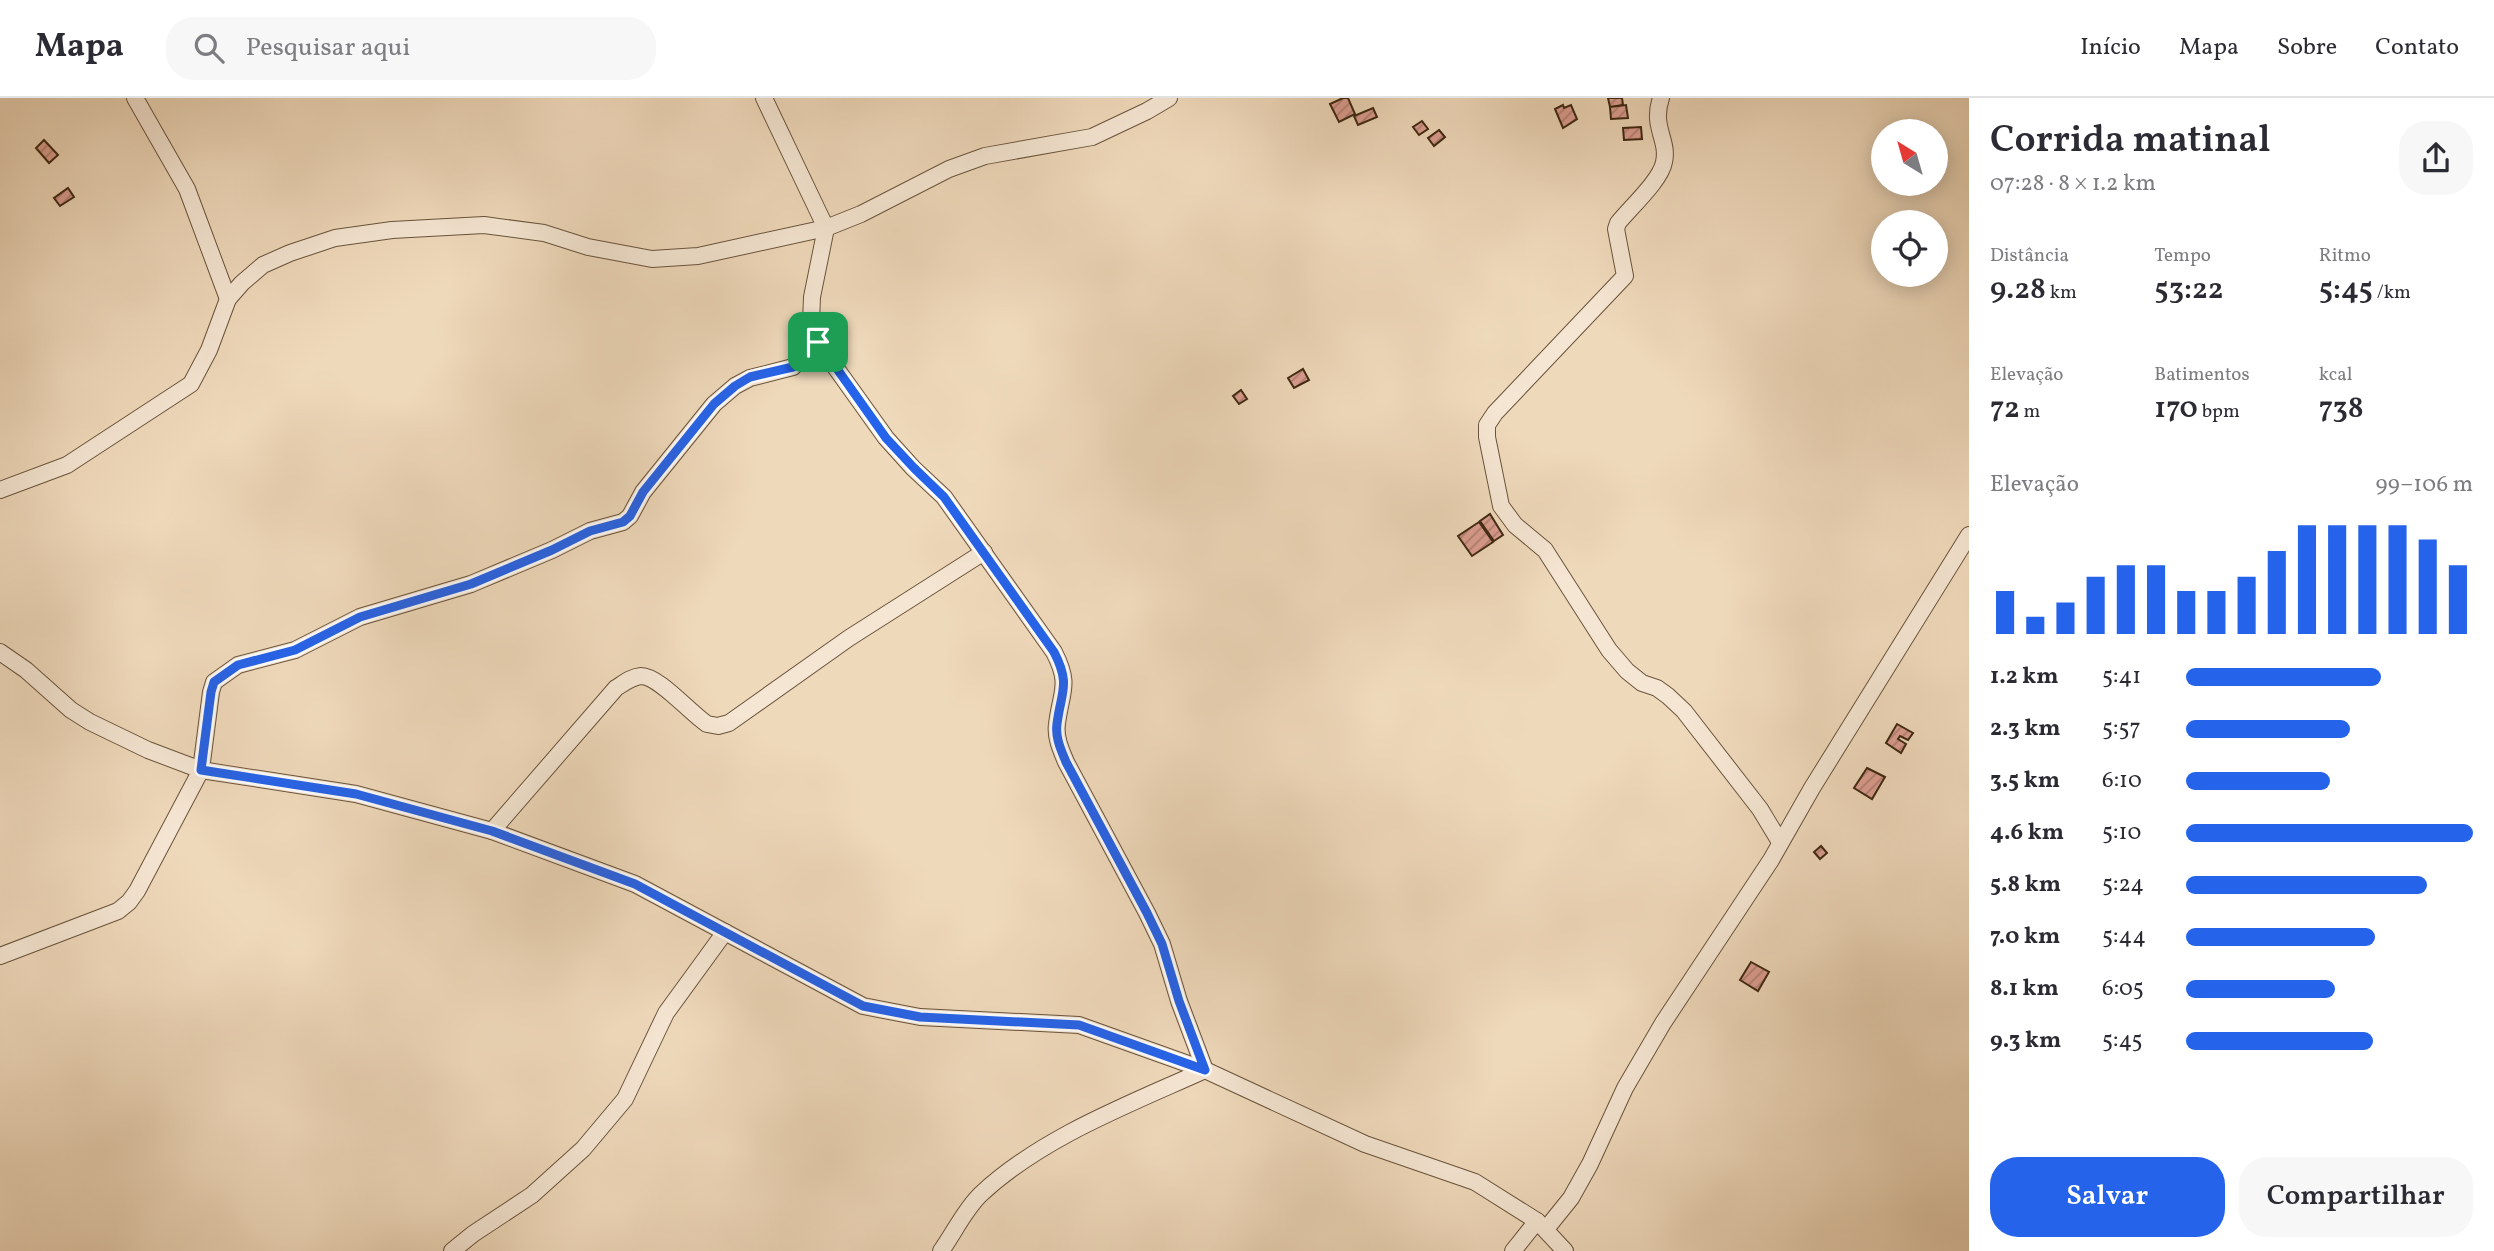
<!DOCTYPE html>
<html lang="pt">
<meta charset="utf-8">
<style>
body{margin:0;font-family:Vollkorn,serif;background:#f7f7f7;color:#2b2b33;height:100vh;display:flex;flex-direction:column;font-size:26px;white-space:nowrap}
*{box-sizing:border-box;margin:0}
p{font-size:23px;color:#7c7c81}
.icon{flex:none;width:38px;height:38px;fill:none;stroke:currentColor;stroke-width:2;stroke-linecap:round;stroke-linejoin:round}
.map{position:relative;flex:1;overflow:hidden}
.drawer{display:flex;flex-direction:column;background:#fff;width:525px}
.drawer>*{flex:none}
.needle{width:46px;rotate:323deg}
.buttons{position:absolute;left:1871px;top:21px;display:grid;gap:14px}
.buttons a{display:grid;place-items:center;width:77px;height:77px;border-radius:50%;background:#fff;box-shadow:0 4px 18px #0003;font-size:35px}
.pin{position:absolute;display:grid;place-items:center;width:60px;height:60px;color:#fff;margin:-30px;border-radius:14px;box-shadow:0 4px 10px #0006}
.round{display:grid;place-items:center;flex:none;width:74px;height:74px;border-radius:28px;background:#f7f7f7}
.headline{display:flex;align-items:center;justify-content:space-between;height:119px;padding:0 21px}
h1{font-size:38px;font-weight:600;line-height:52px}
.figures{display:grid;grid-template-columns:repeat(3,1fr);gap:10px;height:119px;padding:7px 21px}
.figures div{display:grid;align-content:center}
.figures b{font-size:30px;font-weight:600}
.figures small{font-size:19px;font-weight:400}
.figures p{font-size:19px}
.chart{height:196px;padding:14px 21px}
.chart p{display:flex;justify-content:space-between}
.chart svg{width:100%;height:126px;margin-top:7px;stroke:#2563eb;stroke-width:6}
.action{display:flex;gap:14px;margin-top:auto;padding:14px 21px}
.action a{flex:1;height:80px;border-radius:28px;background:#2563eb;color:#fff;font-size:28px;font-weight:600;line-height:80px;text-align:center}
.action a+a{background:#f7f7f7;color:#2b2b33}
ul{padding:0 21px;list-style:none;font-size:23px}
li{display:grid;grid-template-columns:112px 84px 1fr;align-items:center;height:52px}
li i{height:18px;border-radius:9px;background:#2563eb}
header{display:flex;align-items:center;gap:42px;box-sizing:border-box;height:98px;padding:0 35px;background:#fff;border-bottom:2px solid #e1e1e2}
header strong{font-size:33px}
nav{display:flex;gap:38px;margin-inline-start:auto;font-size:24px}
.search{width:490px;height:63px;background:#f7f7f7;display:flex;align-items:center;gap:18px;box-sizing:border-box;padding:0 24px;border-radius:28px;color:#7c7c81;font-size:26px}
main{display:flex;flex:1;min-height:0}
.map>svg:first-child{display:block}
</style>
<header>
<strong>Mapa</strong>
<div class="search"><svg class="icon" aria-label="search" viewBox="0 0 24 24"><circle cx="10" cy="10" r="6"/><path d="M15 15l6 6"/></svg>Pesquisar aqui</div>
<nav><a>Início</a><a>Mapa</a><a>Sobre</a><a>Contato</a></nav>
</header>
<main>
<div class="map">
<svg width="1969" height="1153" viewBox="0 0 1969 1153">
<defs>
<pattern id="building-hatch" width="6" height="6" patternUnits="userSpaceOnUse" patternTransform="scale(1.75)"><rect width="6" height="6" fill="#dd9e91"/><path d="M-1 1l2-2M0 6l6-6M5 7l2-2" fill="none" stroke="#b48175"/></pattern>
</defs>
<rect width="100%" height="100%" fill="#efd9bb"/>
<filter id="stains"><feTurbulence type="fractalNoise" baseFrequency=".00286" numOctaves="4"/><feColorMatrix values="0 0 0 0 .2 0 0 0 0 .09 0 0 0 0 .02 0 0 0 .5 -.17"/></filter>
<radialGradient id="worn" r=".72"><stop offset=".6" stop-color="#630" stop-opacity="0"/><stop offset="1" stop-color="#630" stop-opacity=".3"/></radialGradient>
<g fill="url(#building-hatch)" stroke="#3d2812" stroke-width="2">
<path d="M1343,0h5l7,16 -16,8 -9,-18z"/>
<path d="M1608,0h14l1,7 -13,2z"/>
<path d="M1563,7l1,3 7,-3 6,14 -14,9 -8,-19z"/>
<path d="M1626,7l2,13 -17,1 -1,-12z"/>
<path d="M1373,10l4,9 -19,8 -4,-9z"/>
<path d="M1422,23l6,8 -9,6 -6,-8z"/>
<path d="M1641,29l1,12 -18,1 -1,-12z"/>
<path d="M1439,32l6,7 -11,9 -6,-8z"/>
<path d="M44,42l14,15 -9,8 -13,-15z"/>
<path d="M68,90l6,9 -14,9 -6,-8z"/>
<path d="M1303,271l6,11 -15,8 -6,-10z"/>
<path d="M1241,292l6,9 -8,5 -6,-8z"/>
<path d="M1490,416l13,21 -9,6 -14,-20z"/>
<path d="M1479,424l14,20 -21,14 -14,-20z"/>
<path d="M1897,626l16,9 -5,7 -8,-4 -2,3 8,5 -5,9 -15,-10z"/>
<path d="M1867,670l18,9 -13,22 -18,-11z"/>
<path d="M1821,748l6,7 -7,6 -6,-7z"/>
<path d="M1751,864l18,10 -11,19 -18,-11z"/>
</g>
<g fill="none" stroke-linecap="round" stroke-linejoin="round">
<g stroke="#6a543c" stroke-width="18">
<g id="street">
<path d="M135,0l52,91 41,110"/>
<path d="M764,0l62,130 -14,69 -1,25 7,21 68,95 27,30 31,29 110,155c17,33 7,39 3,72 -2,13 4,26 9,38l81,151 15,31 17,57 26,69c-75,34 -163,67 -224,124 -16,15 -27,39 -40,57"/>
<path d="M1661,0c-10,29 8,42 3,64 -3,18 -34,46 -46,61l-2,6 9,47 -130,137 -8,12v12l14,69 14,19 30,25 64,100 18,21 15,12 15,5 11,8 16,15 76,98 20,33"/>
<path d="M0,392l67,-25 124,-81 18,-34 19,-51 14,-16 21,-18 27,-12 45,-15 57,-8 92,-5 60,8 44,14 64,12 46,-3 128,-28 35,-14 88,-45 36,-13 107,-19 55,-26 22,-13"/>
<path d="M0,554l26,18 45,40 19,12 58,28 53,20 155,24 136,37 143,53 228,122 57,11 159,8 126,45 160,74 110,38 62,39 28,30"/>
<path d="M492,733l124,-143c8,-5 15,-11 25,-12 18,0 49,37 66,48l11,2 11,-3 120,-85 135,-86"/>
<path d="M0,858l118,-45 11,-9 8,-11 64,-121 10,-78 3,-10 24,-17 57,-15 65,-33 111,-33 81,-34 38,-19 33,-9 7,-6 13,-24 71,-88 21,-18 15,-8 43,-11 25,-24"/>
<path d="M1546,1131l25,-31 19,-34 35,-76 38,-65 108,-163 41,-72 157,-253"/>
<path d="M452,1153l21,-17 59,-39 51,-46 42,-50 41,-86 59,-81"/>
<path d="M1513,1153l24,-30"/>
</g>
</g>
<use href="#street" stroke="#f5e6d3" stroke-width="16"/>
</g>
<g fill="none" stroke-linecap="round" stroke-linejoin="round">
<g stroke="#fff" stroke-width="14">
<path id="route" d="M818,244l68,96 28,30 30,29 110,155c17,33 7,39 3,72 -2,13 4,26 9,38l81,151 15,31 17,57 26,69 -126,-45 -159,-8 -57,-11 -228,-122 -143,-53 -136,-37 -155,-24 10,-78 3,-10 24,-17 57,-15 65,-33 111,-33 81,-34 38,-19 33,-9 7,-6 13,-24 71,-88 21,-18 15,-9 43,-10z"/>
</g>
<use href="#route" stroke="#2563eb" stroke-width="9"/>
</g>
<rect width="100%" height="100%" filter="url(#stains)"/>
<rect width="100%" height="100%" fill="url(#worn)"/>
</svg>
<div class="buttons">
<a><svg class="needle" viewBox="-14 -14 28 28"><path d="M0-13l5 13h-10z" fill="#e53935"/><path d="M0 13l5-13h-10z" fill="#7c7c81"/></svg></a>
<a><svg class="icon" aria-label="locate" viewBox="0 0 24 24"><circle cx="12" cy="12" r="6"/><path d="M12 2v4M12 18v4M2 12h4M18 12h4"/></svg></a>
</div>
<div class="pin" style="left:818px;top:244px;background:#1e9e55"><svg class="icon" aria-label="arrive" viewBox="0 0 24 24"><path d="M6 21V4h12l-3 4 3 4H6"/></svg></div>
</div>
<section class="drawer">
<div class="headline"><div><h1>Corrida matinal</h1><p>07:28 · 8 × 1.2 km</p></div><a class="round"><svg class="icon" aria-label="share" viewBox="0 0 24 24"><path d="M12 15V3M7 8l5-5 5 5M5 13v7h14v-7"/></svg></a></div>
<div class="figures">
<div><p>Distância</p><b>9.28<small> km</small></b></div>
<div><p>Tempo</p><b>53:22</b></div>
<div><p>Ritmo</p><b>5:45<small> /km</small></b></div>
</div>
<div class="figures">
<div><p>Elevação</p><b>72<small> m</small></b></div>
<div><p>Batimentos</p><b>170<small> bpm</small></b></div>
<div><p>kcal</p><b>738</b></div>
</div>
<div class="chart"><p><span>Elevação</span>99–106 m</p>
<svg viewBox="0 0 160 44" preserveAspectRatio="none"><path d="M5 44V29M15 44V38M25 44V33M35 44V24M45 44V20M55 44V20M65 44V29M75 44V29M85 44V24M95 44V15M105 44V6M115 44V6M125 44V6M135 44V6M145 44V11M155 44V20"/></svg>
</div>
<ul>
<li><b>1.2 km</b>5:41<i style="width:68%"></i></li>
<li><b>2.3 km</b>5:57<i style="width:57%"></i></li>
<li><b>3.5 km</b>6:10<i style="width:50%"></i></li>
<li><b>4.6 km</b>5:10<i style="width:100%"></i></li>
<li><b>5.8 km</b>5:24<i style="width:84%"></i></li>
<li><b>7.0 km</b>5:44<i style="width:66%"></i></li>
<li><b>8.1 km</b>6:05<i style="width:52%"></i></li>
<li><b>9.3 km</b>5:45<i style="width:65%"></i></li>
</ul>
<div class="action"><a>Salvar</a><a>Compartilhar</a></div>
</section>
</main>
